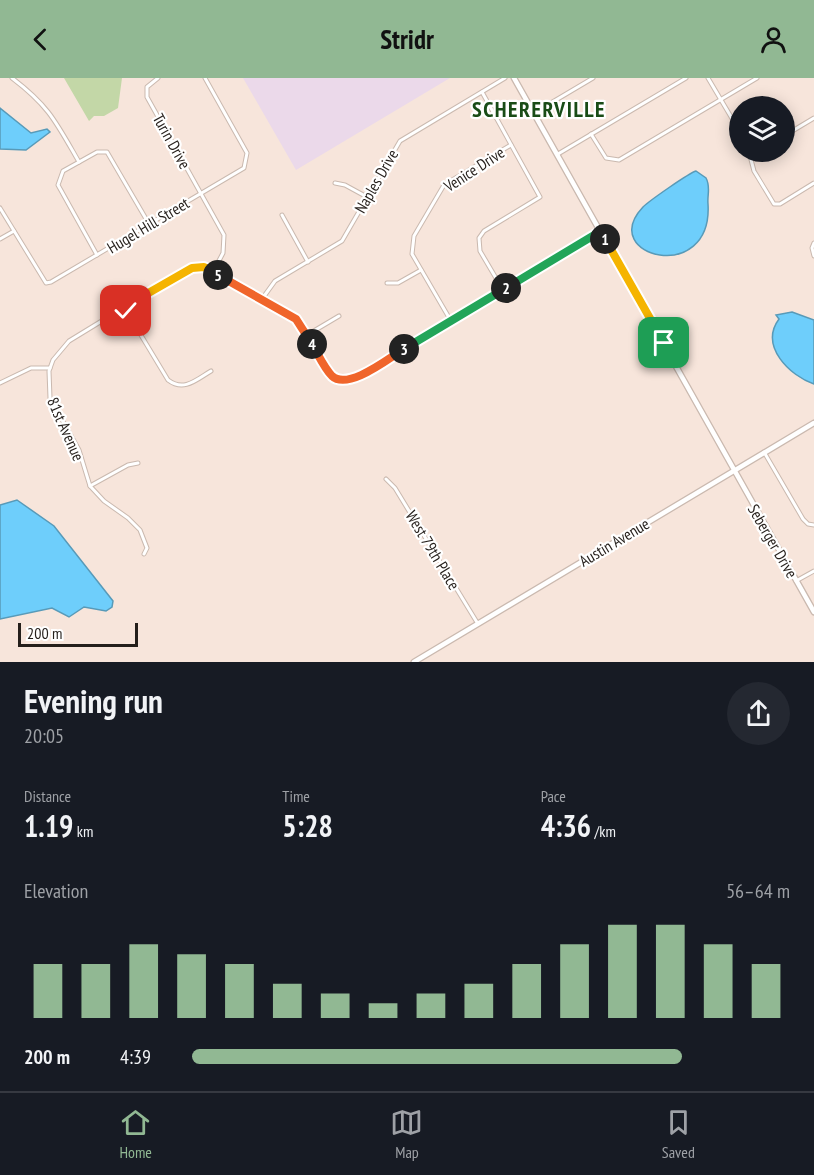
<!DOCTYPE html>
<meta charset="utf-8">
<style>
body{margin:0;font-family:"PT Sans Narrow",sans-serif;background:#242831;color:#f1f3f6;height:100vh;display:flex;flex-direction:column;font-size:22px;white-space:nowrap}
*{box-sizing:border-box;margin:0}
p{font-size:20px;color:#9ea1a6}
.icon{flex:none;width:33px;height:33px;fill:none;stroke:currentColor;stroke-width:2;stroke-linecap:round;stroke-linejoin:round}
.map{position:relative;height:584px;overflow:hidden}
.drawer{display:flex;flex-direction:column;background:#171b24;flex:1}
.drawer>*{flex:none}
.tools{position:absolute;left:729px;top:18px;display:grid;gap:12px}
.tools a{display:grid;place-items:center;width:66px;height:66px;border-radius:50%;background:#171b24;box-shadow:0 3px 15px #0003;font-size:30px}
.scale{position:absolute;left:18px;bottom:15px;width:120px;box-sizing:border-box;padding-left:6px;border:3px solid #251f1b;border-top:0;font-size:16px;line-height:21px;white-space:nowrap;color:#251f1b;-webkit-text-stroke:4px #fff;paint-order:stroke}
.pin{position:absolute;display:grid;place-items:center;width:51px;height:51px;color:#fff;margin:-26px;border-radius:12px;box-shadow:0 3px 9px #0006}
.km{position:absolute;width:30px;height:30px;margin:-15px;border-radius:50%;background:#222;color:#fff;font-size:16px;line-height:30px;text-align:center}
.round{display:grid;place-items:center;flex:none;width:63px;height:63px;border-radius:32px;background:#242831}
.summary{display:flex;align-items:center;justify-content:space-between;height:102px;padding:0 24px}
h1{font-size:33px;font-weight:600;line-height:45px}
.figures{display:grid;grid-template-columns:repeat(3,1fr);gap:9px;height:102px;padding:6px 24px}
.figures div{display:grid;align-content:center}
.figures b{font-size:30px;font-weight:600}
.figures small{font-size:16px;font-weight:400}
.figures p{font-size:16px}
.chart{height:168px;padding:12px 24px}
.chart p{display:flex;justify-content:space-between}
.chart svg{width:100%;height:108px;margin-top:6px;stroke:#91b893;stroke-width:6}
ul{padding:0 24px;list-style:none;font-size:20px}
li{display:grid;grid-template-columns:96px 72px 1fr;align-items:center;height:45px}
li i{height:15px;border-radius:8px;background:#91b893}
header{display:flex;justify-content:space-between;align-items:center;height:78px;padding:0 24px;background:#91b893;color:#111;font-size:27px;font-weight:600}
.tabs{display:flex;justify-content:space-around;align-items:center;height:84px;border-top:2px solid #363941;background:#171b24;font-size:16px;color:#9ea1a6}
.tabs a{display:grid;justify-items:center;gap:3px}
.tabs .selected{color:#91b893}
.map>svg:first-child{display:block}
</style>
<header><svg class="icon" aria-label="back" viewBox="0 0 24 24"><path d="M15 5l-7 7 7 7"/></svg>Stridr<svg class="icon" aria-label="person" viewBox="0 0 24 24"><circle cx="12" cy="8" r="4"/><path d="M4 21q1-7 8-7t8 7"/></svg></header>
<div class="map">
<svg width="814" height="584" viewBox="0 0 814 584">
<rect width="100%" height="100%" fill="#f7e5db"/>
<path fill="#ebd9ea" d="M243,0h207l-154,92z"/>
<path fill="#c3d7a7" d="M64,0h58l-4,30 -14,8h-10l-5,5z"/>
<g fill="#6ecefb" stroke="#589ab8" stroke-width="1.5">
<path d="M0,30l31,25 16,-4 3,3 -24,18 -26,-1z"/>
<path d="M696,93l10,7c5,9 1,17 2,26 5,82 -112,53 -65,3 6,-6 46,-34 53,-36z"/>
<path d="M792,234l22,8v64c-24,-8 -55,-38 -35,-65l-3,-4z"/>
<path d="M17,422l37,26 59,75 -1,6 -6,4 -22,-4 -15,10 -17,-9 -52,11v-114z"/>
</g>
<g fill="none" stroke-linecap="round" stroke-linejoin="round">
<g stroke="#cab9af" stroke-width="5">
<g id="street">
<path d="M12,0c37,28 44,44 67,84"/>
<path d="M158,0l-11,9v10l77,138 -1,18 -10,19"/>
<path d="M708,0l32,54"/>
<path d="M482,14l58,105 -56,34 -5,7 1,13 23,39"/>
<path d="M534,35l59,-35"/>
<path d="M591,56l15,24 13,2 138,-82"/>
<path d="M784,58l30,-18"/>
<path d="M749,74l5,19 20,33h6l34,-21"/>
<path d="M558,76l128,-76"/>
<path d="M750,78l7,-4"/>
<path d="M335,105l10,2 22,12"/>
<path d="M0,130l46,75 5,-1 193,-114 3,-15 -42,-75"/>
<path d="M282,137l26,47"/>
<path d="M0,161l14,-8"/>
<path d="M814,165l-2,5 2,8"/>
<path d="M97,177l-39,-70 5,-14 34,-19h10l42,72"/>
<path d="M387,205h11l23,-13"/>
<path d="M262,221l13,-18 67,-40 58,-100 105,-63"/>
<path d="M124,229l44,73c16,12 28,0 43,-9"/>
<path d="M451,243l-39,-67 2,-18 30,-51 67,-40"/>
<path d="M307,257l32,-19"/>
<path d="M0,305l31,-15h19"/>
<path d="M764,374l39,67 5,5 6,1"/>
<path d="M386,401l9,9 83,136"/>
<path d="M90,408l38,-21 10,-2"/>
<path d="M144,476l3,-6 -7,-18 -12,-12 -24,-17 -14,-15 -11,-36 -29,-52 -1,-27 4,-11 16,-19 116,-71 19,-3 92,52 36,57 8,4 9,1 252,-150"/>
<path d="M796,503l18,-10"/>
</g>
</g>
<g stroke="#cab9af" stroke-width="7">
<g id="secondary">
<path d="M514,0l300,534"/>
<path d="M414,584l400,-239"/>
</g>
</g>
<use href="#street" stroke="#fff" stroke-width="3"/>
<use href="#secondary" stroke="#fff" stroke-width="4.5"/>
</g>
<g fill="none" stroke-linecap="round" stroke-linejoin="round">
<g stroke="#fff" stroke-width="12">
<path id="split-1" d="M605,161l59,104"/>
</g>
<g stroke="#fff" stroke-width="12">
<path id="split-2" d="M506,210l95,-57 4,8"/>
</g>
<g stroke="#fff" stroke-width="12">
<path id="split-3" d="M404,271l102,-61"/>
</g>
<g stroke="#fff" stroke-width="12">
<path id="split-4" d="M312,266c6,10 12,24 20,32 16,15 57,-18 72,-27"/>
</g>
<g stroke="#fff" stroke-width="12">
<path id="split-5" d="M218,197l78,44 16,25"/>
</g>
<g stroke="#fff" stroke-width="12">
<path id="split-6" d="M126,233l-2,-4 68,-39 12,-1 14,8"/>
</g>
<use href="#split-1" stroke="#f5b400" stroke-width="8"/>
<use href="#split-2" stroke="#22a559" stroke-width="8"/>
<use href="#split-3" stroke="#22a559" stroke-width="8"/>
<use href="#split-4" stroke="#f0652b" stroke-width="8"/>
<use href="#split-5" stroke="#f0652b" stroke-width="8"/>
<use href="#split-6" stroke="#f5b400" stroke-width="8"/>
</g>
<g text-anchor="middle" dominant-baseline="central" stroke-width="4.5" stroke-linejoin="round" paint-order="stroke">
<g font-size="16" fill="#251f1b" stroke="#fff">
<text transform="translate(172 63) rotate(61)">Turin Drive</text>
<text transform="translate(474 91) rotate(-33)">Venice Drive</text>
<text transform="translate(376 103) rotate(-60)">Naples Drive</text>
<text transform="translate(148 147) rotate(-31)">Hugel Hill Street</text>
<text transform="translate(66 351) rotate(66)">81st Avenue</text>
<text transform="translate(773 463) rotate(60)">Seberger Drive</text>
<text transform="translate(614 464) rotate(-31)">Austin Avenue</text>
<text transform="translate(433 472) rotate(59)">West 79th Place</text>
</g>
<g font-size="22" font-weight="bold" letter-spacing="1.5" fill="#194c17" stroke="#fff">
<text x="539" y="31">SCHERERVILLE</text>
</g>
</g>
</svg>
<div class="tools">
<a><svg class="icon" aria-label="layers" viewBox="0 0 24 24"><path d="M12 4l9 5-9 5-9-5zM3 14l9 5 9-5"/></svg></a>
</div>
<div class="scale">200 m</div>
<div class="pin" style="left:664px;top:265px;background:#1e9e55"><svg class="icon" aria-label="arrive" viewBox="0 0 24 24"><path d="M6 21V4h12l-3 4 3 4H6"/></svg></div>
<div class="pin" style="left:126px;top:233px;background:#d93025"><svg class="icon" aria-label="check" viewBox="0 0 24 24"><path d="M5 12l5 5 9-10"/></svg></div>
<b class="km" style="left:605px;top:161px">1</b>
<b class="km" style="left:506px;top:210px">2</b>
<b class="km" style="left:404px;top:271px">3</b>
<b class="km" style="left:312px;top:266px">4</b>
<b class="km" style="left:218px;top:197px">5</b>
</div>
<section class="drawer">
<div class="summary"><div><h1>Evening run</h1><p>20:05</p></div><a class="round"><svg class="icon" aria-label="share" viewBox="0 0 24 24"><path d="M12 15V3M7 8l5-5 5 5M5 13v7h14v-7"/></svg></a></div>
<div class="figures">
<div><p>Distance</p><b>1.19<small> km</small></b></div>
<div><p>Time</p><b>5:28</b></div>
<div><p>Pace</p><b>4:36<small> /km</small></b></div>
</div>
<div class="chart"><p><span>Elevation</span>56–64 m</p>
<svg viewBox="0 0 160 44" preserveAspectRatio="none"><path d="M5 44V22M15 44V22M25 44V14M35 44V18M45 44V22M55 44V30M65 44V34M75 44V38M85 44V34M95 44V30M105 44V22M115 44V14M125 44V6M135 44V6M145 44V14M155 44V22"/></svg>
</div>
<ul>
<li><b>200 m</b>4:39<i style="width:82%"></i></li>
</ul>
</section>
<nav class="tabs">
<a class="selected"><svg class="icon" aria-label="home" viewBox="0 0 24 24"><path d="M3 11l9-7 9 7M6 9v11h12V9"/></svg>Home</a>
<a><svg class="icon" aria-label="map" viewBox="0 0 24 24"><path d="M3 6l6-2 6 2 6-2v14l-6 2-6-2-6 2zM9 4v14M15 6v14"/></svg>Map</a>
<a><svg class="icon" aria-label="saved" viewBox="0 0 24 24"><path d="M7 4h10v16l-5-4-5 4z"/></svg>Saved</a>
</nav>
